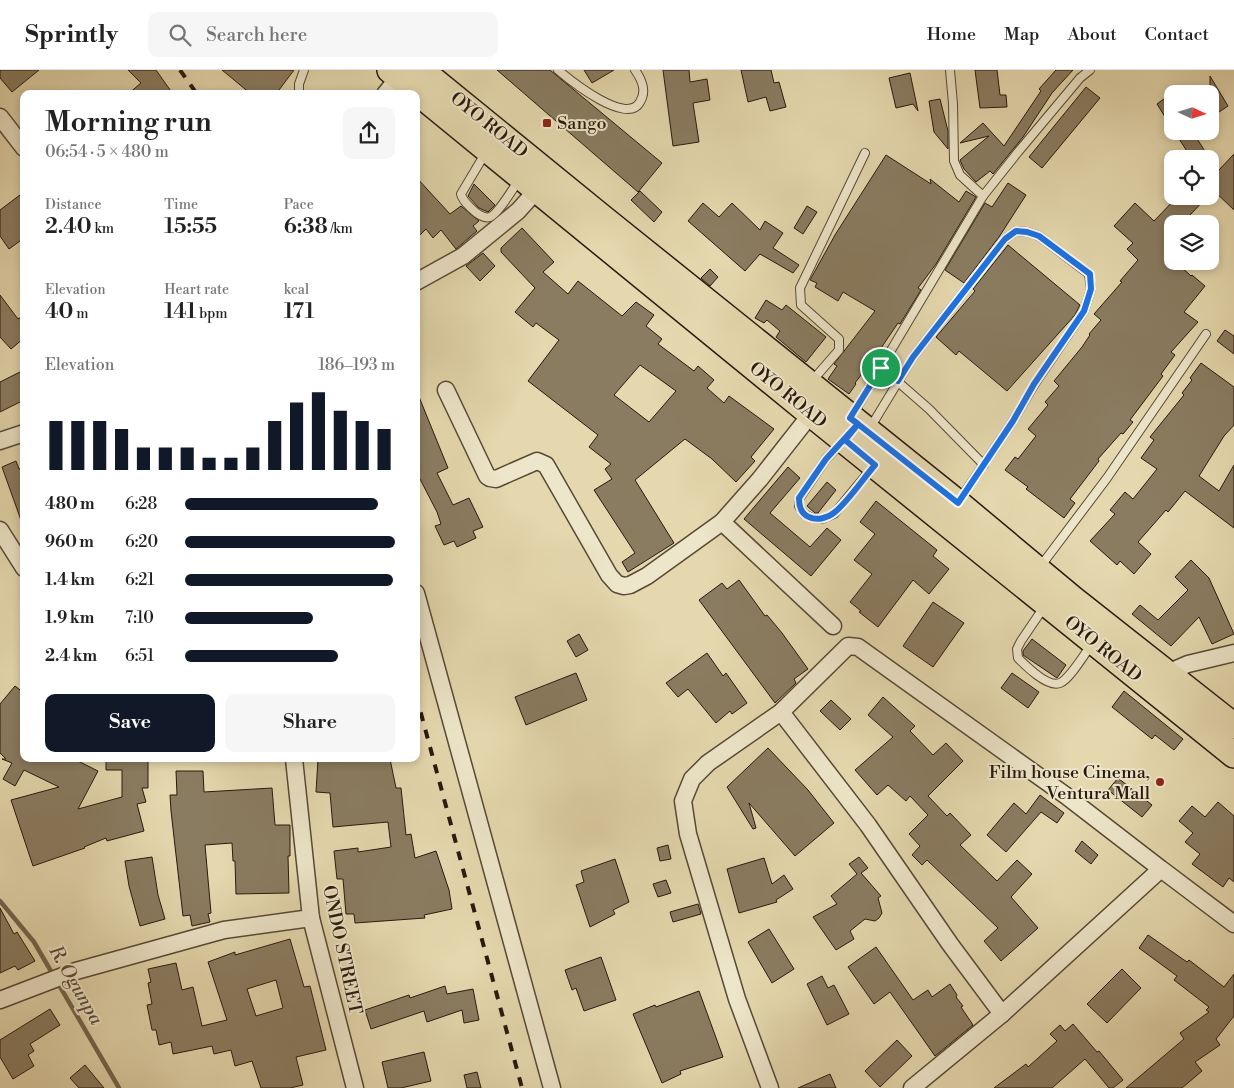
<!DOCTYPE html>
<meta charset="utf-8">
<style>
body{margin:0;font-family:"Libre Bodoni",serif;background:#f6f6f6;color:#222;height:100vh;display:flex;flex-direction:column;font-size:19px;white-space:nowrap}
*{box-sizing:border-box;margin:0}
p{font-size:16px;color:#767676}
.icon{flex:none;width:28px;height:28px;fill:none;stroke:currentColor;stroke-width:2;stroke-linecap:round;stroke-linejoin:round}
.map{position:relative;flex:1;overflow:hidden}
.details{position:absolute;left:20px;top:20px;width:400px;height:672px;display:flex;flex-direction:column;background:#fff;border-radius:10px;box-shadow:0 2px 8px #0003}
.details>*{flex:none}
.needle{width:32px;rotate:94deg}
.fabs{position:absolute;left:1164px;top:15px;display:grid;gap:10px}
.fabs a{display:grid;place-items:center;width:55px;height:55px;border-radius:10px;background:#fff;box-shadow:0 2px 8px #0003;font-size:25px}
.pin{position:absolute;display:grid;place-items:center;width:42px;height:42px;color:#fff;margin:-21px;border:2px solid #fff;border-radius:50%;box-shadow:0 1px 5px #0007}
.round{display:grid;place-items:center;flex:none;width:52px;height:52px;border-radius:10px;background:#f6f6f6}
.summary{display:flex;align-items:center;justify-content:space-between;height:85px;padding:0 25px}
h1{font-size:28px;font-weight:600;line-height:38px}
.figures{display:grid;grid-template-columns:repeat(3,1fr);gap:8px;height:85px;padding:5px 25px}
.figures div{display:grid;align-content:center}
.figures b{font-size:21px;font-weight:600}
.figures small{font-size:14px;font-weight:400}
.figures p{font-size:14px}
.chart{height:140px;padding:10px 25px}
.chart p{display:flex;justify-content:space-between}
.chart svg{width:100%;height:90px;margin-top:5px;stroke:#111827;stroke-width:6}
.button{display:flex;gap:10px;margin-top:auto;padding:10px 25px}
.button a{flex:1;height:58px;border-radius:10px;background:#111827;color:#fff;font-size:20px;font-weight:600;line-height:58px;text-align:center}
.button a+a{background:#f6f6f6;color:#222}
ul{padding:0 25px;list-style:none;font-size:16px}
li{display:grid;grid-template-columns:80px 60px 1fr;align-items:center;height:38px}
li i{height:12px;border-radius:6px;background:#111827}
header{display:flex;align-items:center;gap:30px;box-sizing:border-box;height:70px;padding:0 25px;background:#fff;border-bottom:1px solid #e0e0e0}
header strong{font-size:24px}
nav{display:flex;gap:28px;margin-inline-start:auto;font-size:18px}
.search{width:350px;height:45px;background:#f6f6f6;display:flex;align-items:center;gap:12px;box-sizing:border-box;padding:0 18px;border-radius:10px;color:#767676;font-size:19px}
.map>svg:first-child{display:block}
</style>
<header>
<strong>Sprintly</strong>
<div class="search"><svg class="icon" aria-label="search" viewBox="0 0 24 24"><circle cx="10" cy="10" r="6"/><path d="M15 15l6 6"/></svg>Search here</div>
<nav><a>Home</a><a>Map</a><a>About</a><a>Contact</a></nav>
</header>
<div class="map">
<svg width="1234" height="1018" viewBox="0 0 1234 1018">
<rect width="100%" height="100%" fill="#e5d8ae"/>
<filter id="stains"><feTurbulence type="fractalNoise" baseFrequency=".004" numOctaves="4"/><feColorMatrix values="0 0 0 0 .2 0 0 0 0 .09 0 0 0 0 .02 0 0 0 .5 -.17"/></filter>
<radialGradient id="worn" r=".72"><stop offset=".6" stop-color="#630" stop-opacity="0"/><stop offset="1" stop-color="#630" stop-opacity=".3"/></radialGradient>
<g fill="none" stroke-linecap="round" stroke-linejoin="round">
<path stroke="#73654e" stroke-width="4.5" d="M0,831l34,41 85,146"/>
</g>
<g fill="#8a7c61" stroke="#28190e" fill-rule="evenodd">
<path d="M0,0h39l-27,22 -12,-14z"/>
<path d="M128,0h28l17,24h-45l13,-11z"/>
<path d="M222,0h72l-18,24h-25z"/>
<path d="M497,0h53l112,93 -24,29z"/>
<path d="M584,0h30l-22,13z"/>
<path d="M663,0h26l1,12 17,-3 3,21 -17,3 6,39 -26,4z"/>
<path d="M741,0h30l3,13 5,-1 7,25 -16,4 -4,-14 -18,5z"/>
<path d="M975,0h22l3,25h6l1,12 -27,1z"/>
<path d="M1056,0h17l-21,23 -29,44 -30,37 -3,-3 -14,11 -12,-13 -4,-9 29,-24 -29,7 23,-20 21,23 37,-55 -2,-2z"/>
<path d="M910,3l8,38 -5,-7 -17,4 -7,-30z"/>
<path d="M1210,6l18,30 -18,12z"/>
<path d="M1086,17l14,11 -58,70 -13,-11z"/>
<path d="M1172,23v35l-15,-24z"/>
<path d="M940,29l8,32v18l-14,-17 -5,-31z"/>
<path d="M1174,61h18l18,28h-18z"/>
<path d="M1234,84v56l-24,-23v-28l8,12z"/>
<path d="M886,85l45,29 -1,-5 29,23 7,-11 10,6 -40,67 -18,24 3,2 -21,34 -2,-1 -21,31 -22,29 1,1 -7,10 -21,-15 9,-13 -3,-2 41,-53 -32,-19 -5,9 -23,-14 2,-4 -7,-3 25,-45z"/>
<path d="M416,107l34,37 11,-8 18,15 -6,5 4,5 -21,18 -15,-19 -8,8 -7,-9 -10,10z"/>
<path d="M1008,113l18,12 -27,42 -35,46 -19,-13 40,-67 7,4z"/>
<path d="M474,114l21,21 -7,7 -9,-4 -11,-12z"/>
<path d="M640,121l22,21 -8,10 -23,-22z"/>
<path d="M24,122v46l-15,11 -9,-13v-26z"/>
<path d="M1178,126h30l-19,20 7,8h-24v37h3l16,15 1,-1 13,11 -21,26 14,10 -27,30 4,3 -14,19 2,2 -33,44 3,2 -10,12 -2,-1 -23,26 1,2 -29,38 5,4 -11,15 -38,-29 2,-2 -23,-17 10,-13 3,2 18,-23 -8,-7 20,-24 -3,-3 14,-16 -5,-5 28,-34 8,-12 -1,-1 12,-14 -7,-6 28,-32 -2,-1 18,-21 -11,-11 6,-6 -19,-17 21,-23 19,18z"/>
<path d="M703,133l16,14 13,-14 28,27 5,-9 18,12 -10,15 26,17 -6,8 -33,-19 -15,17 -57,-50z"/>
<path d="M807,136l10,6 -14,22 -9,-6z"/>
<path d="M522,158l32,34 -11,10 25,22 10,-13 44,35 14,-14 18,13 -8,11 16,13 -4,5 36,27 4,-5 16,14 -7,8 17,15 5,-7 45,33 -23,28 4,4 -19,21 -24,-23 -27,-20 -50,41 39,63 -46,29 -6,-10 13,-9 -41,-63 18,-11 -7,-10 6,-5 -22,-17 9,-12 -70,-54 31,-41 -23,-17 -3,4 -18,-15 20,-24 -34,-36v-4zM640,295l36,26 -27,31 -35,-27z"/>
<path d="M1008,175l72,60 -5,10 -68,76 -48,-40 -3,4 -20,-18 39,-46 -2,-2z"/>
<path d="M483,183l12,13 -15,15 -14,-15z"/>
<path d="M710,199l8,8 -8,9 -9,-8z"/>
<path d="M0,225l18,24 6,-4v23l-13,11 -11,-12z"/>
<path d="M766,230l16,10 4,-5 40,32 -20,25 -30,-25 4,-6 -13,-11 -3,3 -9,-5z"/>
<path d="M1225,260l9,6v18l-17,-13z"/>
<path d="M1201,293l33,24v38l-10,11 -25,40 20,15 15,-26v63l-49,-37 -17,21 -2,-2 -28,32 13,12 -17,20 -14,-13 -3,4 -27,-24 25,-27 -5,-4 15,-18 8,7 24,-30 -16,-11 13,-18 -4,-3 34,-42 -2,-2 10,-13 -2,-2z"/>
<path d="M24,300v30l-24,12v-30z"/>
<path d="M417,322l31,76 -11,5 16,32 16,-7 14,29 -10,4 3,7 -19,9 -3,-6 -10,4 -9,-19 6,-2 -4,-12 -17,-33 -4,2z"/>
<path d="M16,391l3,8 5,-1v55h-2l-20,-56z"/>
<path d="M788,397l12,11 -30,35 40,34 17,-19 14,12 -30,36 -67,-57z"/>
<path d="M827,412l9,8 -18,23h-3l-8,-7z"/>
<path d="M876,431l61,49 -4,6 16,13 -20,25 -16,-14 -35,47 -19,-15 2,-1 -11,-9 22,-28 -18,-14 21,-26 -15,-12z"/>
<path d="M1191,490l18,18 25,56 -22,10 -13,-27 -28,29 -39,-32 8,-9 18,15 30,-30 -13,-13z"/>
<path d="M739,510l26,36 2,-1 15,18 26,36 -14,10 2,4 -21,20 -76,-103 23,-17 5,6z"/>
<path d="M933,532l31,21 -31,44 -30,-21z"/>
<path d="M579,564l9,16 -12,7 -9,-16z"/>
<path d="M1032,569l34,26 -9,13 -34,-23v-4z"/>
<path d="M707,583l16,23 3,-3 21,30 -15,11 -2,-3 -14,12 -28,-34 -10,8 -12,-14z"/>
<path d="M576,603l11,27 -61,25 -11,-28z"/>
<path d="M1012,603l27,19 -11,16 -27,-20z"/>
<path d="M15,616l9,7v66h50l24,12 -20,38 44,-12v-27h-16v-11h42v29h-6l4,14 -9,2 7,27 -37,10 -1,-3 -22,9 1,1 -52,18 -22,-66 48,-13 -35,-17 -9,16 -12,-7 9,-16 -10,-4h4l-6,-6v-49z"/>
<path d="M1124,621l59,48 -9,11 -19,-15 -3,4 -40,-32z"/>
<path d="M883,627l32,29 -5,5 23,24 13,-12 17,18 -35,35 19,20 3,-3 21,22 -11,10 37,36 20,-21 15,14 -21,23 27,31 -37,33 -17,-20 14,-13 -71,-68 -5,5 -10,-10 8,-9 -11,-12 19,-19 -18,-19 -4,5 -18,-16 -11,10 -22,-25 38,-33 -25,-22z"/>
<path d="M831,630l20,19 -11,11 -20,-19z"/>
<path d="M768,678l40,42 26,33 -39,33 -46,-53 7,25 -3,1 -26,-42z"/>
<path d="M318,689h72l6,29h5l5,47 5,-1 4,24 21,-7 13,39 3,19 -28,6 1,3 -70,5 -1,-9h-8l-3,-35h-6l-3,-28 24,-3v4l33,-5 -3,-25 -55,5 -3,-34 -14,-1z"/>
<path d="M176,701h27l1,21 68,-4 3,37h15v31h-2l1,37 -53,1 -1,-33h-2l-1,-18 -27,2 6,68 -3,1 2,8 -18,4 -2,-11 -7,1 -12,-105 -1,-16h7z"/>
<path d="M1118,708l34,27 -10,12 -34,-27z"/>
<path d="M1040,725l24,18 -7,10 -16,-11 -35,40 -19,-17 27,-32 12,11z"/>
<path d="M1218,732l16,14v66l-5,-4 -6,9 -31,-23 8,-10 -15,-12 8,-9 -14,-12 13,-15 13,11z"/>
<path d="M1082,771l16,14 -7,9 -16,-13z"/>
<path d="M668,775l3,14 -11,2 -3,-13z"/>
<path d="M152,787l6,38 7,24 -25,7 -11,-40 -4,-25z"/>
<path d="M859,787l9,11 -7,5 20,23 -3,2 4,15 -3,5 -4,3 -10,-2 -15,12 4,8 -18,11 -23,-33 24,-13 -6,-8 26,-22 -8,-10z"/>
<path d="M764,788l8,26 12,-9 9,14 -17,11 1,2 -38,11 -12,-44z"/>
<path d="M615,789l14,43 -16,8 2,4 -25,13 -14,-42 8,-3 -3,-11z"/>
<path d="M666,810l5,13 -13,4 -5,-13z"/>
<path d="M698,834l3,10 -28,8 -3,-10z"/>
<path d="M0,838l14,26 3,-2 18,29 -17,9 -3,-4 -15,7z"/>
<path d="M769,859l25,40 -22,14 -24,-41z"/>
<path d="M1148,865l39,27 2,-2 35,27 10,-13v42l-18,23 4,6 -25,17 7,9 -20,17h-56l58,-49 -4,-6 29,-21 -3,-2 3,-3 -35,-27 3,-4 -38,-28z"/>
<path d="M290,869l14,48 6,-1 16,64 -30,7 7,28 -13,3h-29l-9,-27 -17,5 -4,-16 -17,4 -2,-8 -39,8 -2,-12 -12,3 -3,-15h-4l-5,-25 5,-1 -4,-21 3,-1 -3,-13 28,-6 6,27 11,-3 9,39 25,-6 -19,-58 27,-10v3zM276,910l7,28 -27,8 -9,-27z"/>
<path d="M876,877l37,53 15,-10 4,7 18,-13 7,11 -1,2 7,9 -2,1 12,18 -38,31 -45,-64 -16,12 -26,-37z"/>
<path d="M601,887l15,43 -32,11 -8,-23 -4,2 -7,-20z"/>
<path d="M1122,899l19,19 -34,35 -20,-19z"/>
<path d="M822,906l6,12 6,-3 15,29 -22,11 -20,-41z"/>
<path d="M445,916l2,8 26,-5 6,31 -15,3 -2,-13 -35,12 -3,-11 -53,18 -6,-19 44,-15 1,3z"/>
<path d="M699,921l24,66 -43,14 1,3 -19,9 -29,-69 22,-9 1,2z"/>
<path d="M50,939l10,16 -30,19 4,7 -6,4 6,11 -21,13 -13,-22v-17z"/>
<path d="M1073,954l24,28 2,-1 24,29 -10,8h-4l-24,-29 -33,29h-58l32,-24 2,3 29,-26 -7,-7 10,-9 5,6z"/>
<path d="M897,970l15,16 -32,31 -15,-16z"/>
<path d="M424,982l7,29 -30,7h-13l-6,-26z"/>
<path d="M85,995l19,23h-25l-9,-10z"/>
<path d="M477,1002l4,16h-14l-3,-13z"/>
<path d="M830,1004l6,14h-38z"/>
</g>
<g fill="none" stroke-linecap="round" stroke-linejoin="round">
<g stroke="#574936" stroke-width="10">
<g id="lane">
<path d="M558,0c13,11 69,56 82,32 7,-11 2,-22 -5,-32"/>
<path d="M950,0l3,34 1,57 6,14 23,21"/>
<path d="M299,24v-10l5,-14"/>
<path d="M486,82l-25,42c1,6 7,11 11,15 4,4 12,10 18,8 9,-4 23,-29 29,-37"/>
<path d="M881,297l48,42 55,56"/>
<path d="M812,311l27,-31v-11l-38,-34 -1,-17 65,-135"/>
<path d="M853,344l130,-218 35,-44 62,-74 10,-8"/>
<path d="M870,358l43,-71 92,-118 11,-8 11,1 12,4 50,38 2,15 -7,22 -50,74 -21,36 -54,80"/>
<path d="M841,373l-15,16 -27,40v7l5,8 8,4 10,1 12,-5 38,-46"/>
<path d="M1040,497l67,-89 99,-144"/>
<path d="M1044,537l-23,34 -4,8 1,9c8,8 30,30 42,25 10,-4 25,-30 32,-39"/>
</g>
</g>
<g stroke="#574936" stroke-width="19">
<g id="street">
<path d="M385,24l14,-17"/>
<path d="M0,47l24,31"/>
<path d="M416,212l47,-26 55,-45 18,-20"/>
<path d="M446,320l41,86 3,2 6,1 41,-18 9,4 63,110 8,9 7,2 6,-1 17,-9 75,-54 38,-43 51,-65"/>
<path d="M0,371l24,-8"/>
<path d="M722,452l111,104"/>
<path d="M0,460l24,38"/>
<path d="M416,523l136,495"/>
<path d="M1167,603l21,-9 46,-11"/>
<path d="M294,689l17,159 44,170"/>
<path d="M1161,799l-96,-74 -207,-148 -10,-1 -67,66 87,113 82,119 52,70 159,-145 73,55"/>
<path d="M0,930l76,-29 148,-41 87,-12"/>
<path d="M770,1018l-33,-89 -49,-165 -5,-33 9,-22 16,-16 73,-51"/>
<path d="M912,1018l90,-74"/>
</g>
</g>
<g stroke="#28190e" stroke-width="28">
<g id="primary">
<path d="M390,0l421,344 423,341"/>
<path d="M421,0l183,149 354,284 115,96 161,127"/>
</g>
</g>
<use href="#lane" stroke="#eee6ca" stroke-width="8"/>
<use href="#street" stroke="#eee6ca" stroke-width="16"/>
<use href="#primary" stroke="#e5d8ae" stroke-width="25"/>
<g stroke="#28190e" stroke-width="4" stroke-dasharray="9 9" stroke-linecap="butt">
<path d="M180,0l17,24"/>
<path d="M416,625l106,393"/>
</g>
</g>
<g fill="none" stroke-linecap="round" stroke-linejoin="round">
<g stroke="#fff" stroke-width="10">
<path id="route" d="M881,298l-31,50 8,6 -32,35 -27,39c0,9 2,16 10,19 8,4 19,1 26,-5 15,-13 27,-32 40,-47l-30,-25 13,-16 100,79 55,-82 21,-37 50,-73 7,-22 -1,-15 -51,-38 -12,-4 -11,-1 -11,8 -92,118 -15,24 -17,-13"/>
</g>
<use href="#route" stroke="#1a73e8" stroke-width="6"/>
</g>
<g fill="#8f2418" stroke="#eee6ca" stroke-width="2">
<rect x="542" y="48" width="10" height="10" rx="2.5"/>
<circle cx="1160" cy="712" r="5"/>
</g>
<g text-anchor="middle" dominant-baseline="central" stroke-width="4" stroke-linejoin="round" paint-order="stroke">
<g font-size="18" fill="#28190e" stroke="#eee6ca" text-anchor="start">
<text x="557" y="53">Sango</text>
<text x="1150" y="702" text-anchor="end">Film house Cinema,<tspan x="1150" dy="21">Ventura Mall</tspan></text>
</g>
<g font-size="18" fill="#28190e" stroke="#eee6ca">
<text transform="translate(489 55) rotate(39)">OYO ROAD</text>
<text transform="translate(788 325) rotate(39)">OYO ROAD</text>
<text transform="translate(1103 579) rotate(39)">OYO ROAD</text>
<text transform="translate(342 880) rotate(78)">ONDO STREET</text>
</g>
<g font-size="19" font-style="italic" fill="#5a4b38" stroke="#eee6ca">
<text transform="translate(76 915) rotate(60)">R. Ogunpa</text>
</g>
</g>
<rect width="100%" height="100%" filter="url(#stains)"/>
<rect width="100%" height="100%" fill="url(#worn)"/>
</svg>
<div class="fabs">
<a><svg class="needle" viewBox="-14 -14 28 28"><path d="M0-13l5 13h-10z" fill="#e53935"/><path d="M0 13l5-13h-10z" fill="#767676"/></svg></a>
<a><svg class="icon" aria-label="locate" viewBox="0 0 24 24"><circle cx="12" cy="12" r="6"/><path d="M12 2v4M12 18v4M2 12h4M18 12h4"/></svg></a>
<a><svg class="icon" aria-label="layers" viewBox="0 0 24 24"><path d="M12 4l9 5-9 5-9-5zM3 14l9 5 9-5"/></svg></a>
</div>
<div class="pin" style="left:881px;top:298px;background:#1e9e55"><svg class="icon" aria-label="arrive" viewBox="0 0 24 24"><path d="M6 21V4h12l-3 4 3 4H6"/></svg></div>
<section class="details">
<div class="summary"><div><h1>Morning run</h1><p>06:54 · 5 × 480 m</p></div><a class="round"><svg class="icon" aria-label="share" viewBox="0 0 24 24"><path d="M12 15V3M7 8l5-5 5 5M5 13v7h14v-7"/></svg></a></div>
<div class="figures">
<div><p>Distance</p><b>2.40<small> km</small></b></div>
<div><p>Time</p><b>15:55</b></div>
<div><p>Pace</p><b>6:38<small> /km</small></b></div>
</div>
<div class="figures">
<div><p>Elevation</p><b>40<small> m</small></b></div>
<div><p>Heart rate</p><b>141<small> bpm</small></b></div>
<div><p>kcal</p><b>171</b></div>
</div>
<div class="chart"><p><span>Elevation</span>186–193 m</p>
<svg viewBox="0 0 160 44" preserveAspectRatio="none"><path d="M5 44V20M15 44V20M25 44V20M35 44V24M45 44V33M55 44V33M65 44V33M75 44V38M85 44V38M95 44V33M105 44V20M115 44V11M125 44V6M135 44V15M145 44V20M155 44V24"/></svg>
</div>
<ul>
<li><b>480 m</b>6:28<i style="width:92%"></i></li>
<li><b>960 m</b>6:20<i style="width:100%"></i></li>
<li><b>1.4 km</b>6:21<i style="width:99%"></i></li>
<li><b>1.9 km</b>7:10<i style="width:61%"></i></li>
<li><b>2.4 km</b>6:51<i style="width:73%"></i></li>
</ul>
<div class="button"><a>Save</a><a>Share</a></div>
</section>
</div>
